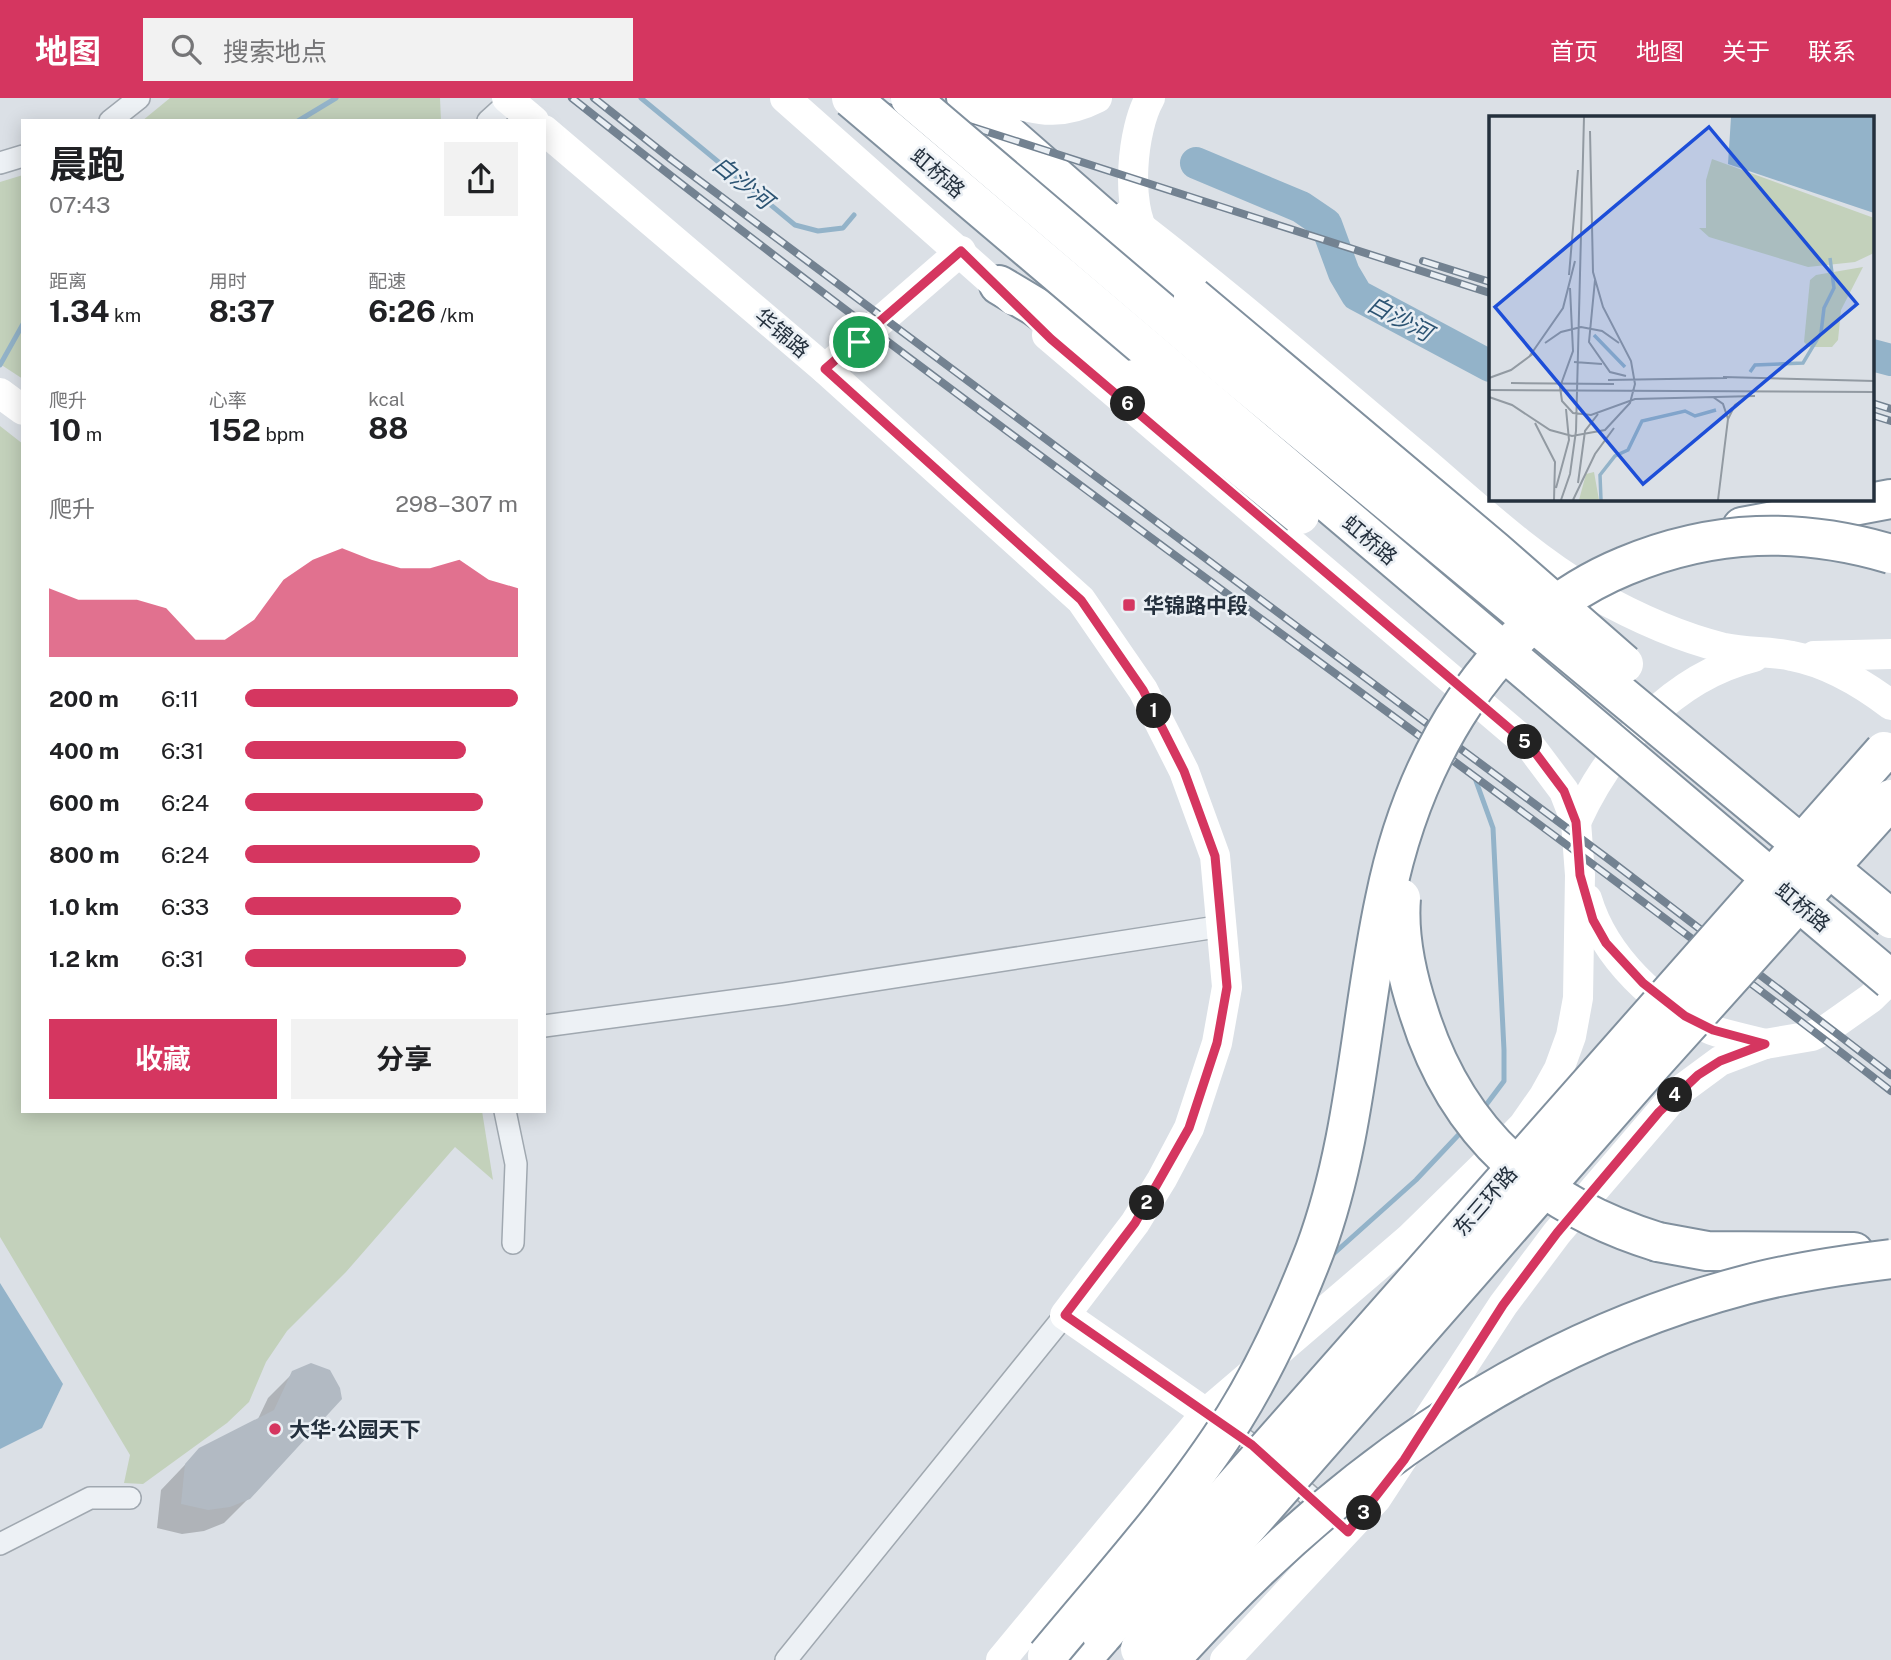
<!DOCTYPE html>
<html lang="zh">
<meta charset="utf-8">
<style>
body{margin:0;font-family:"Public Sans","Noto Sans SC",sans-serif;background:#f2f2f2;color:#202124;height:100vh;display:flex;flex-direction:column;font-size:26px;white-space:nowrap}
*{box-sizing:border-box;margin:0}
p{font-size:23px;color:#757577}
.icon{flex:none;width:38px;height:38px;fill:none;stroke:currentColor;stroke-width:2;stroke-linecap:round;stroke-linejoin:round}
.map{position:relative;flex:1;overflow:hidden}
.side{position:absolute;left:21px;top:21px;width:525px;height:994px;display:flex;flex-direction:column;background:#fff;border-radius:0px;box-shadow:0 4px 18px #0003}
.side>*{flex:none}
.pin{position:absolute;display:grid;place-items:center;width:60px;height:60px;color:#fff;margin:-30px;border:4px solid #fff;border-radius:50%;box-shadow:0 2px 7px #0007}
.km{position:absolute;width:35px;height:35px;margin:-18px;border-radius:50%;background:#222;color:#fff;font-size:19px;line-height:35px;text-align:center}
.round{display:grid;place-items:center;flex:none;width:74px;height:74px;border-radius:0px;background:#f2f2f2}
.summary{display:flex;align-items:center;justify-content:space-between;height:119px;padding:0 28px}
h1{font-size:38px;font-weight:700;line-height:52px}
.metrics{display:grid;grid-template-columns:repeat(3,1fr);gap:10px;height:119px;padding:7px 28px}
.metrics div{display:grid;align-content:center}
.metrics b{font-size:30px;font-weight:700}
.metrics small{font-size:19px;font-weight:400}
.metrics p{font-size:19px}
.chart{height:196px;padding:14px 28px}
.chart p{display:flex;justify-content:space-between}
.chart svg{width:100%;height:126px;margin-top:7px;fill:#d53660;opacity:.7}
.action{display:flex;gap:14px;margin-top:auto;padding:14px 28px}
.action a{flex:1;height:80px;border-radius:0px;background:#d53660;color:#fff;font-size:28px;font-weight:700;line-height:80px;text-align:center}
.action a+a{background:#f2f2f2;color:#202124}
ul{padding:0 28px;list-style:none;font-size:23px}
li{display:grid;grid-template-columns:112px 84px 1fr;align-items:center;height:52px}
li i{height:18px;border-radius:9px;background:#d53660}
header{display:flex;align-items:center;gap:42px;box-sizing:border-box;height:98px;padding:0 35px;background:#d53660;color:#fff}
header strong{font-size:33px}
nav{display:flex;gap:38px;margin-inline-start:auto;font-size:24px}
.search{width:490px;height:63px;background:#f2f2f2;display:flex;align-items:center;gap:18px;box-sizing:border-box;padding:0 24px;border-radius:0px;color:#757577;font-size:26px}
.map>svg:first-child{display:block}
</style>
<header>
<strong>地图</strong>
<div class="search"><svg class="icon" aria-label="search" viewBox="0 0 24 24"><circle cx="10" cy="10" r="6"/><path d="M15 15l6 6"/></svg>搜索地点</div>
<nav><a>首页</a><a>地图</a><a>关于</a><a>联系</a></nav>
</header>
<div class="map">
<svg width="1891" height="1562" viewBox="0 0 1891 1562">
<rect width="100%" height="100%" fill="#dbe0e6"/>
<g fill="#c3d1bb">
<path d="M170,0h270l1,23h-299z"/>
<path d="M23,77v204l-23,-15v-182z"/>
<path d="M0,328l23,18v667h459l11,69 -38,-33 -109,125 -59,59 -21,31 -17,40 -22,21 -84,61 -19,-1 6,-28 -130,-218z"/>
</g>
<path fill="#93b3c9" d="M0,1185l63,101 -21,44 -42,21z"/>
<path fill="#0003" d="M293,1275l-44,125 -25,25 -20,8 -22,3 -25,-6 4,-38 39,-41 57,-28 11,-23z"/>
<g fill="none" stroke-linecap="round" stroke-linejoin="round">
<g stroke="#93b3c9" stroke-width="5">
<path d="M641,0l154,127 23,6 25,-3 11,-13"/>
<path d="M298,23l38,-23"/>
<path d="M0,267l23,-41"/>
<path d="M1476,683l17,47 11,222v31l-21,28"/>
<path d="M1330,1159l86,-77 48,-51"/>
</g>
<g stroke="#93b3c9" stroke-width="32">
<path d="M1196,65l105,44 25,17 18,49 13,22 133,71"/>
<path d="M1872,257l19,5"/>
</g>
</g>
<path fill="#b2bac3" d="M311,1265l19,7 10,18 2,11 -92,100 -20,8 -22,3 -27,-6 4,-40 14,-16 75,-38 18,-39z"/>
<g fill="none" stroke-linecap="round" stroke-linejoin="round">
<g stroke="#a0a8b0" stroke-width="24">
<g id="street">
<path d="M110,23l29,-23"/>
<path d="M488,23l22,-20"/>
<path d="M0,65l23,-7"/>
<path d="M544,928l240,-32 439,-68"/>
<path d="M505,1013l11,53 -3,79"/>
<path d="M1219,1324l33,23 80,71"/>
<path d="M0,1446l90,-46h40"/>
<path d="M786,1562l279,-345"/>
</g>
</g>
<g stroke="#81909e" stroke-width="42">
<g id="highway">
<path d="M966,0l227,199"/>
<path d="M999,187l37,22 98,72"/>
<path d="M1742,429l149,-28"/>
<path d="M1658,1144l49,9 147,1"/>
<path d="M1081,1562l21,-24"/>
</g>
</g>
<use href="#street" stroke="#edf1f5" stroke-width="21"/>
<g stroke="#fff" stroke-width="30">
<path d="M507,0l27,23"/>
<path d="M785,0l228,202"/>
<path d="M995,0c41,11 63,20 102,0"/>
<path d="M544,32l281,239 256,231 62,90 41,81 31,85 12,131 -10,56 -28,85 -27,51 -27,44 -70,92 141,98"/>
<path d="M1126,118c101,77 197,161 295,243 54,46 109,98 171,134 41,23 87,44 132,55 23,5 46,3 68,8 37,7 70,27 99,49"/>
<path d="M1146,138c-21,-30 -14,-107 4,-138"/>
<path d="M825,271l136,-118"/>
<path d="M0,295l23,17"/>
<path d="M1814,558l77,-2"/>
<path d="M1576,724c34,-75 97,-145 178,-165"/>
<path d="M1587,801c17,57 70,109 125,131 16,6 36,9 53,14"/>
<path d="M1001,1562l205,-247 203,-174 83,-81 31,-32 21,-30 15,-27 12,-33 7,-38 2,-123 -4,-53 -12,-31 -33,-44 -484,-412"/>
<path d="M1225,1562l151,-161 127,-194 54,-72 121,-141 42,-31 45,-17 47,-8 15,-7 44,-31 20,-20"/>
</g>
<use href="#highway" stroke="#fff" stroke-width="38"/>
<g stroke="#738291" stroke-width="8">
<g id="rail">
<path d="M572,0c431,342 884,655 1319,993"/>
<path d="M594,0l78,62 939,701 280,214"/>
<path d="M882,0l608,195"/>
<path d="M1423,163l67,21"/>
<path d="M1872,305l19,6"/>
<path d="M1872,317l19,6"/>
</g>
</g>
<use href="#rail" stroke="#eaeff4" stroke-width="5" stroke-dasharray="16" stroke-linecap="butt"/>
<g stroke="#81909e" stroke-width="42" stroke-linecap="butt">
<g id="highway-bridge">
<path d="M851,0l1040,882"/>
<path d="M910,0l323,275 658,546"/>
<path d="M1193,199l302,254 129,113"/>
<path d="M1134,281l166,136"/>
<path d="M1401,800c-3,38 6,79 18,115 38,121 120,192 239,229"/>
<path d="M1102,1538l782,-885"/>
<path d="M1140,1551l510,-582 241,-268"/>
<path d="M1047,1558c64,-77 133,-153 187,-238 33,-53 59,-111 81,-168 42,-113 45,-235 70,-351 28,-138 104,-277 240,-333 89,-37 174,-39 266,-12"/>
<path d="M1170,1562c158,-176 344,-314 575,-375 48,-13 97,-20 146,-26"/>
</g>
</g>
<use href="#highway-bridge" stroke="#fff" stroke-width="38"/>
</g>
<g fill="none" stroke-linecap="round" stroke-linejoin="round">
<g stroke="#fff" stroke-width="14">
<path id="route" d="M961,153l90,88 480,408 33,44 12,31 4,53 13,45 13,23 37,40 42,33 28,14 52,14 -45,17 -22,14 -39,37 -102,121 -54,72 -99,155 -56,72 -96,-87 -187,-130 70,-92 54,-95 28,-85 10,-56 -12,-131 -31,-85 -41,-81 -62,-90 -256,-231z"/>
</g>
<use href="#route" stroke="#d53660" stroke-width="9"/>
</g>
<g fill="#d53660" stroke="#eaeff4" stroke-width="2.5">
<rect x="1122" y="500" width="14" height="14" rx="3.5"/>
<circle cx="275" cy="1331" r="7"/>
</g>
<g text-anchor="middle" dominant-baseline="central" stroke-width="5" stroke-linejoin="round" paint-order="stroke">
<g font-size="21" fill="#24303d" stroke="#eaeff4">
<text transform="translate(938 75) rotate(41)">虹桥路</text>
<text transform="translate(782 235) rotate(40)">华锦路</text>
<text transform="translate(1370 442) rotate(40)">虹桥路</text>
<text transform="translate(1803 809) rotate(40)">虹桥路</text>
<text transform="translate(1485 1103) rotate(-49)">东三环路</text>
</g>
<g font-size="21" font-weight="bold" fill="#24303d" stroke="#eaeff4" text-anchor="start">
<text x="1143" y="507">华锦路中段</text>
<text x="289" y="1331">大华·公园天下</text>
</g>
<g font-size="23" font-style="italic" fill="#2c5473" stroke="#eaeff4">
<text transform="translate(743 84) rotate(39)">白沙河</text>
<text transform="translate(1400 220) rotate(28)">白沙河</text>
</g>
</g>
<g transform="translate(1489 18)">
<rect width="385" height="385" fill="#dbe0e6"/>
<path d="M223,43l162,59v35l-19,9 -47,5 -99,-30 -10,-9h7v-48zM374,151l-22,43 -3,30 -6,7h-23l-5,-5 6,-62 6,-5zM105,356l5,28h-20l7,-26z" fill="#c3d1bb"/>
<path d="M242,1h143v96l-146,-49z" fill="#93b3c9"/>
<path fill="none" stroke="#93b3c9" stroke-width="3.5" d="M105,219l31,32M261,256l5,-7 48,-2 18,-30 3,-25 10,-20 -4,-30M112,384l-1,-25 15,-19 13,-6 14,-29 43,-10 10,5 21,-6"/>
<path fill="none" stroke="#929aa2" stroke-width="2" d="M80,159l9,-105M106,164l-6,62 21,30 16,4M81,172l3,63 -13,36 2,14 11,12 18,2 44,-16 120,-3M56,227l16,-11 20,-5 21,4 17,12M40,241l34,-49 12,-47M85,246l28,2M234,261l151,4M0,262l22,-8 23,-17M119,264l119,-2M22,267l103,1M0,274l385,2M0,281l23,8 38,25 22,6 33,-6 25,-27 5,-19 -4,-23 -28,-54 -10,-35 -3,-141M224,281l10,7 5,15M46,307l20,39 -1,38M89,367l7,-52 13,-17M67,372l13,-48 -3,-31M72,384l9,-26 6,-43 8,-314M84,384l22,-46 19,-26M229,384l10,-81 7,-14 9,-6"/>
<path fill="#1d4ed8" fill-opacity="0.15" stroke="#1d4ed8" stroke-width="3.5" d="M220,11l148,177 -214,180 -148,-177z"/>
<rect width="385" height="385" fill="none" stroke="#24303d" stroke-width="3.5"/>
</g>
</svg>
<div class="pin" style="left:859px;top:244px;background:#1e9e55"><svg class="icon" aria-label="arrive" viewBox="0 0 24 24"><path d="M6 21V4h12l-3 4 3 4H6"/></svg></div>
<b class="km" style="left:1154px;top:613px">1</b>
<b class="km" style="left:1147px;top:1105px">2</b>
<b class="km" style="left:1364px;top:1415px">3</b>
<b class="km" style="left:1675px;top:997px">4</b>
<b class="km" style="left:1525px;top:644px">5</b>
<b class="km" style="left:1128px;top:306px">6</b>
<section class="side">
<div class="summary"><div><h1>晨跑</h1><p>07:43</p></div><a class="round"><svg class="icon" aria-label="share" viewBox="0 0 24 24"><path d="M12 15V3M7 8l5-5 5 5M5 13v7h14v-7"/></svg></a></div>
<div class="metrics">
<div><p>距离</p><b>1.34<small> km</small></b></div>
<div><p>用时</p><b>8:37</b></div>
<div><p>配速</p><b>6:26<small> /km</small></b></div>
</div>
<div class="metrics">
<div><p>爬升</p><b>10<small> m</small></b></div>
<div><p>心率</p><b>152<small> bpm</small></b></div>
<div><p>kcal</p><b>88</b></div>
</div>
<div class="chart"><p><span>爬升</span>298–307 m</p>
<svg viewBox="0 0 160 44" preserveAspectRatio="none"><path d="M0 44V20L10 24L20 24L30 24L40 27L50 38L60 38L70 31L80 17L90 10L100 6L110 10L120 13L130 13L140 10L150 17L160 20V44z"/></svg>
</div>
<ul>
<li><b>200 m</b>6:11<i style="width:100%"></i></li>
<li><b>400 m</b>6:31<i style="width:81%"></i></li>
<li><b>600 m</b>6:24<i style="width:87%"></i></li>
<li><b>800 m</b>6:24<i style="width:86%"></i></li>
<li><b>1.0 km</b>6:33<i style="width:79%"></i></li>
<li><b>1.2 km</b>6:31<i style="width:81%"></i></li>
</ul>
<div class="action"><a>收藏</a><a>分享</a></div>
</section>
</div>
